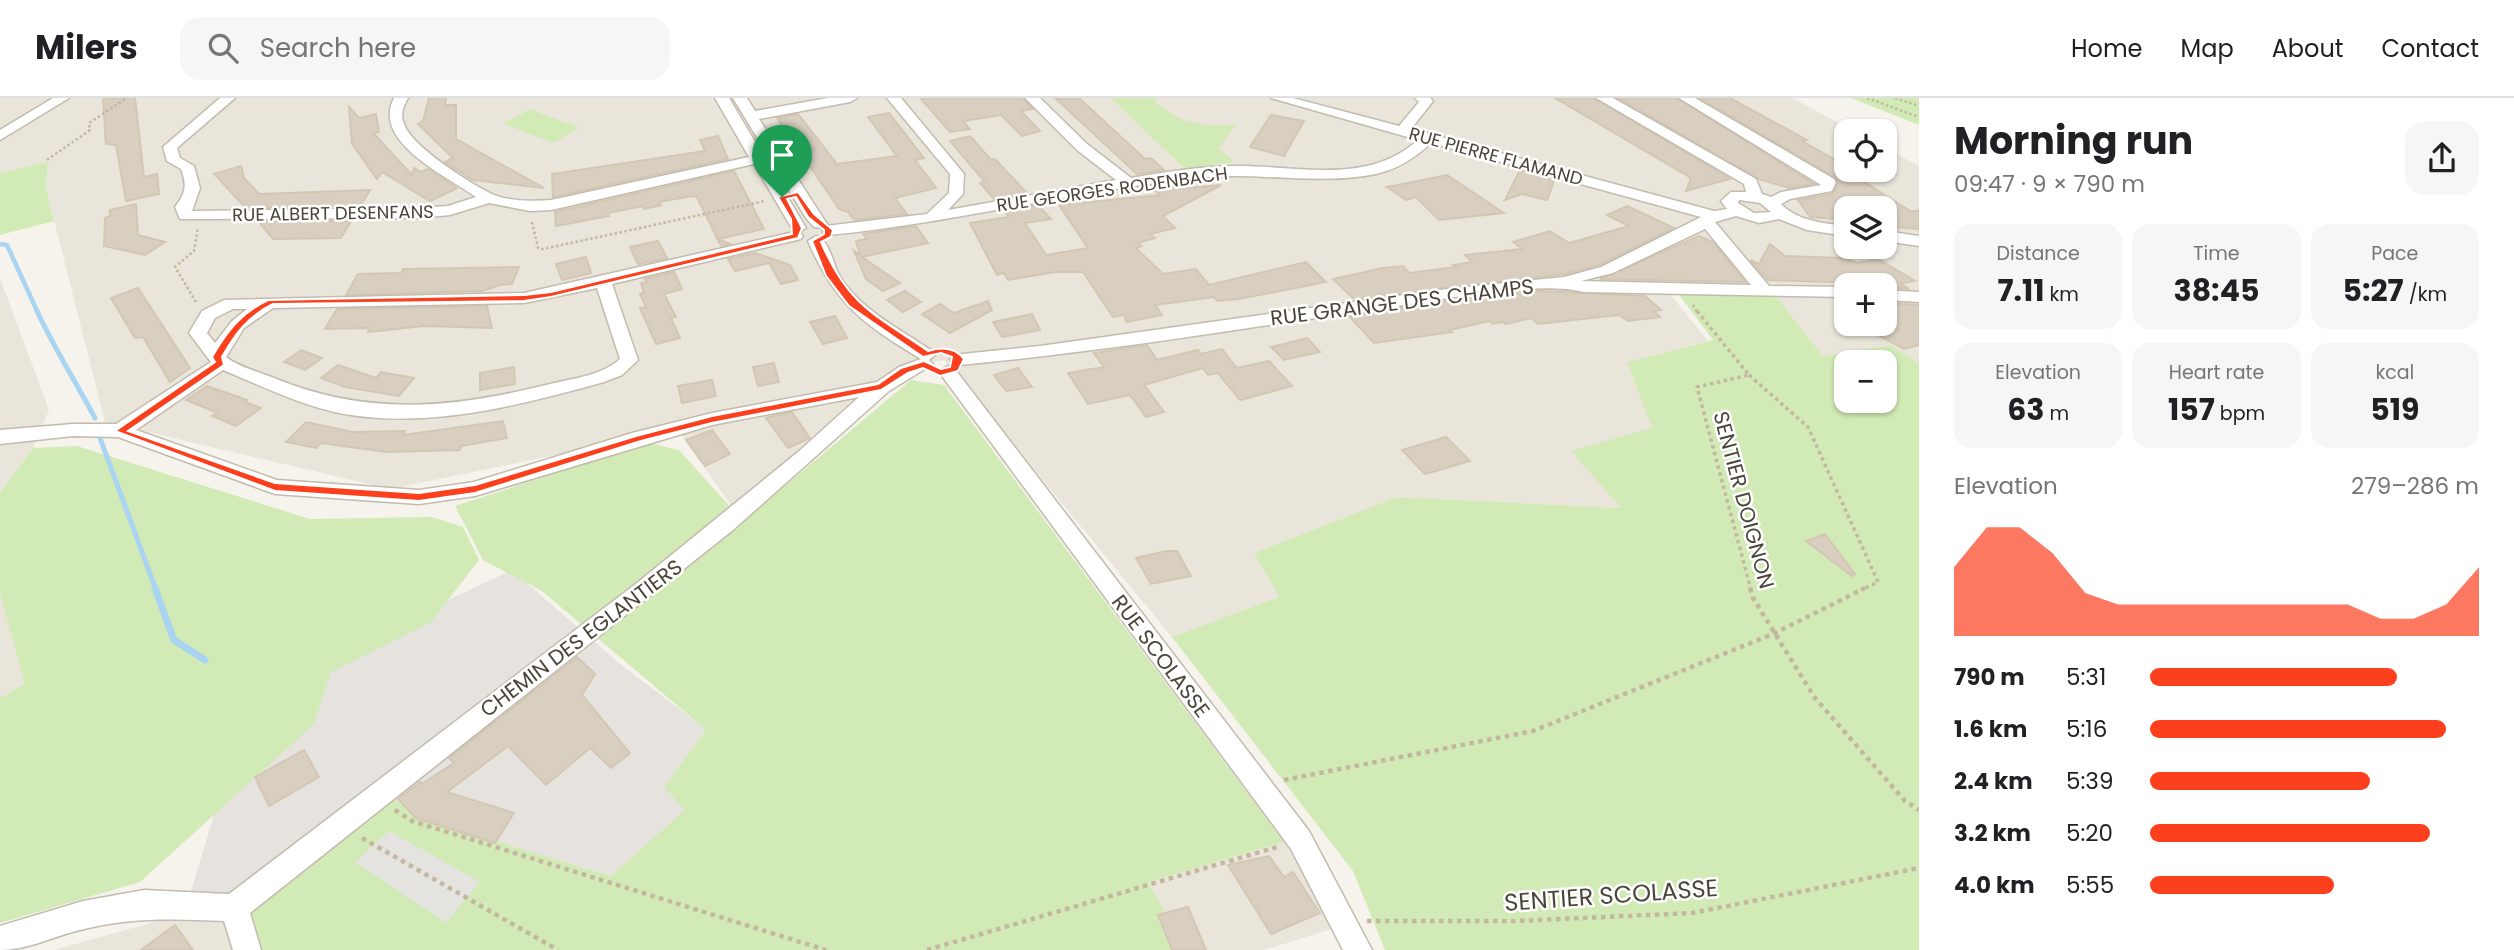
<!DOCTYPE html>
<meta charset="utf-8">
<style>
body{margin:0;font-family:Poppins,sans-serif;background:#f6f6f6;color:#202124;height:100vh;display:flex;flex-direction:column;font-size:26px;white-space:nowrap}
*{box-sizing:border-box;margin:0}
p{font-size:23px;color:#757577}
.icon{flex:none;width:38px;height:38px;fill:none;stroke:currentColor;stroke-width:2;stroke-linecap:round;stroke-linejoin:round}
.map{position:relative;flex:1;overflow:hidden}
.sheet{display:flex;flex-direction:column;background:#fff;width:595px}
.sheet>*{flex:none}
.buttons{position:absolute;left:1834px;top:21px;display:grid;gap:14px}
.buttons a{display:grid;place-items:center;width:63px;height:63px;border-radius:14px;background:#fff;box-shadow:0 2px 5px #0004;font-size:35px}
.pin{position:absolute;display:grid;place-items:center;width:60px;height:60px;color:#fff;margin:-72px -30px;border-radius:50% 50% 50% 0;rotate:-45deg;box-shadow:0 0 7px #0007}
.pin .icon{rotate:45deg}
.round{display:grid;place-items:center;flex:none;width:74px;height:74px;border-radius:21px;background:#f6f6f6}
.summary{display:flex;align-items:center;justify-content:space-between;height:119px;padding:0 35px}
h1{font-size:38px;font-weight:700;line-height:52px}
.metrics{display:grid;grid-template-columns:repeat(3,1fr);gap:10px;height:119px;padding:7px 35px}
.metrics div{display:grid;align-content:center;border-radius:18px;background:#f6f6f6;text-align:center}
.metrics b{font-size:30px;font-weight:700}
.metrics small{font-size:19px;font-weight:400}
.metrics p{font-size:19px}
.chart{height:196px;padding:14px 35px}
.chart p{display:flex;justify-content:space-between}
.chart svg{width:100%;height:126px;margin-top:7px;fill:#fc3f1d;opacity:.7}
ul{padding:0 35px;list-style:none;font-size:23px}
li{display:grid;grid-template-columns:112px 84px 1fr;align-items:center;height:52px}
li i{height:18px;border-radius:9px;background:#fc3f1d}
header{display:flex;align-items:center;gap:42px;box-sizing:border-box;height:98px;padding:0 35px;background:#fff;border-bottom:2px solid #e0e0e0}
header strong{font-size:33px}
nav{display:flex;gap:38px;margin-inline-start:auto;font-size:24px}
.search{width:490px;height:63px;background:#f6f6f6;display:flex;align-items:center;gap:18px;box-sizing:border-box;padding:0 24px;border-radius:21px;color:#757577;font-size:26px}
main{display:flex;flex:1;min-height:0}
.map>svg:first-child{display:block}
</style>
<header>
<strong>Milers</strong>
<div class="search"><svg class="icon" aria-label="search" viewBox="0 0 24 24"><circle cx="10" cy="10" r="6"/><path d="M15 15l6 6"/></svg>Search here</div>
<nav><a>Home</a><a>Map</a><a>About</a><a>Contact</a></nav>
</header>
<main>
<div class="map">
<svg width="1919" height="852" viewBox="0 0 1919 852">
<rect width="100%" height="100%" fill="#f6f3ec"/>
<g fill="#eae5da" fill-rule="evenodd">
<path d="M0,0h1792l62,33h-8v39h39v-22l34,18v198l-29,-19 -67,11 -47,-60 -107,-3 39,48 -81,21 26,66 -31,80 -225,-11 -143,56 25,44 -107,40 -228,-277 -39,6 -172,142 -55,-78 -288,59 -285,-67 -59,-234 2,-25 -48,10zM1846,110h39v39h-39zM1846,187h39v39h-39z"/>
<path d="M0,180l49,132 -16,38 -33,45z"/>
<path d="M0,495l26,92 -26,13z"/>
<path d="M1284,744l54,85 -74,23h-77l-39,-68z"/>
<path d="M233,802l13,50h-192z"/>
</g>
<path fill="#e6e2dd" d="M512,472l108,94 87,66 -43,57 22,23 -75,66 -195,-59 -183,83 -45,1 38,-126 69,-103z"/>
<g fill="#d2eab5" fill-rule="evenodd">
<path d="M1111,0h47l-3,4c25,21 48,26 81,22l-17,24 15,14 -49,7z"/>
<path d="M1851,0h68v27z"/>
<path d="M530,11l50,19 -26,15 -51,-19z"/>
<path d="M48,64l-2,26 8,33 -54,14v-62z"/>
<path d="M1677,194l99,4 47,60 67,-11 29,19v586h-534l-32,-79 -181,-234 107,-40 -25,-44 143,-56 224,11 -50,-57 81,-23 -25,-66 86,-22zM1846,264h39v39h-39z"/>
<path d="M911,282l33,5 340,457 -136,40 39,68h-941l-13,-50 160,-102 24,19 194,59 74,-66 -21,-23 42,-57 -164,-139 -59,-31 -28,-54 194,-63 30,7 64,71z"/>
<path d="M77,348l233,73 122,-2 31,10 16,33 -48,62 -100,50 -17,52 -174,158 -140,41v-225l25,-14 -25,-91v-100l33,-45z"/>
</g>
<g fill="#e5e3e0">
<path d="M463,606l11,9 -92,68v-18z"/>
<path d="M389,733l91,51 -34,41 -91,-61z"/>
</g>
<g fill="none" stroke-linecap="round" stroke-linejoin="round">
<path stroke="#a9d4f2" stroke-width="4.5" d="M0,146l7,1 31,68"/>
<g stroke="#a9d4f2" stroke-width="5">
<path d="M37,213c17,37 39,71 58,107"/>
<path d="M100,340l56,152"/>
</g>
<path stroke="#a9d4f2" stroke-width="7" d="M155,490l19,52 31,20"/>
</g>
<g fill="#d8cfc1" stroke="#d3c7b4" stroke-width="2">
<path d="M103,0h32l9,79 13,-3 2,20 -33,7 -10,-56 -10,-1z"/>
<path d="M429,0h17l-1,7h11v34l88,49 -71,-8 -28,-18 8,-4 -35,-34 5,-3z"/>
<path d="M920,0h102l11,11 -12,2 19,20 -18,5 -21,-21 -38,6 7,8 -20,3z"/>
<path d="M1079,0l66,61 6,-1 13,12 -27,4 -81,-75z"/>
<path d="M1555,0h39l136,81 -44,12 5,-13z"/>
<path d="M1618,0h59l137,86 -25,4 -30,-9z"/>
<path d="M1700,0h30l77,42 -5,1 42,24 2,5 64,41h9v18l-26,-2 -8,-12v-7l-39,-4v12h-14l3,3 -25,-2 -12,-17 34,-6 6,-11 -2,-5z"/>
<path d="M349,9l10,11 17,-4 3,18 -6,1 39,42 2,-7 7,4 7,-3 29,19 -27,13 -48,-29 -5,7 -25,-35z"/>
<path d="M889,15l35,45 -9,2 21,28 -41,10 12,16 -53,6 -6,-8 -9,-3 -62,-91 21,-4 39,50 60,-8 -29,-39z"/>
<path d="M1271,17l33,6 -20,35 -34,-9z"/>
<path d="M718,38l10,23 -175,38 -1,-23 153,-23 -5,-11z"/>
<path d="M970,38l21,24 4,-1 32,34 -33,6 -14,-16 5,-1 -35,-41z"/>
<path d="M241,68l3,12 15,16 111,-4 -10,16 -114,2 -32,-34z"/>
<path d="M1520,72l34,11 -7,19 -25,-6 -17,6z"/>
<path d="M734,73l30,58 -46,10 12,5 -9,2 -24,-49 -5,-1 -33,6 2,3 -17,4 -1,-3 -35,7 1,3 -53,10 -1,-14z"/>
<path d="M1447,77l57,38 -65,7 -23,-23 -10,3 -19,-13z"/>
<path d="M1178,85l6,5 37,-3 -58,31 12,12 -25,6 5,4 -17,5 4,3 -6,2 27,26 33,-5 13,16 97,-23 20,20 -87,17 -22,2 -3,-4 -59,8 7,10 -36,7 -1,-7 -12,2 -30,-45h-28l-47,8 -4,-7 -7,2 -27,-52 39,-6 -5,-6 34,-6 13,14 -26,4 21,32 42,-7 -29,-43 101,-10 -10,-9z"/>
<path d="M136,106l2,31 27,7 -20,13 -41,-9 1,-28 5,-2v-6z"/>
<path d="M1627,108l47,22 -74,37 -36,9 -210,25 -21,-20 50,-11 20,-2 6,7 47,-6 -3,-2 19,-3 -7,-7 57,-6 -9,-7 37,-11 19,12 60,-17 -22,-11z"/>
<path d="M258,123h93l-10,17 -68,1z"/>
<path d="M916,128l12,17 -66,14 38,26 -17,8 -17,-12 -12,-28 6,4 -4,-14 11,-2 -4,-5z"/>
<path d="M1699,138l14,6 32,40 -145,-3z"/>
<path d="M658,143l9,17 -29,6 -8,-17z"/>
<path d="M1770,146l15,12 58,2 14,5 21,-4 37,22 -15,2 9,6 -49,-6 -92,-3 -18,-20 9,4z"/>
<path d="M755,155l35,12 8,15 -17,4 -12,-21 -34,8 -7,-12z"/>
<path d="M586,159l5,16 -29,7 -6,-16z"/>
<path d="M519,169l-7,17 -12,1 -17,6 -137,4 12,-21 43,-1 2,-4z"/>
<path d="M674,174l8,17 -18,5 12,23 -5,1 9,20 -24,6 -16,-36 6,-1 -6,-13 4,-1 -3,-10 6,-1 -2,-3z"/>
<path d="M138,190l52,80 -20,14 -27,-45 -8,1 -24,-40z"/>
<path d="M905,193l16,11 -18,10 -16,-12z"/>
<path d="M1538,193l107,5 16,14 -7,1 6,6 -32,4 -9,-6 -81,9 -7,-6 -25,6 -4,-2 -9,2 -4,-3 -39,9 2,2 -78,11 -25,-27 135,-21z"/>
<path d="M988,203l4,9 -42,23 -28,-19 18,-10 14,9z"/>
<path d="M1885,205l34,2v40l-15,4 -47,-25h28v-5h6l-6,-7z"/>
<path d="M487,208l5,22 -68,-2 -56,6 1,-4 -44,1 12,-20z"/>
<path d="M1032,216l8,16 -38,7 -9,-15z"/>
<path d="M835,218l12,22 -24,6 -13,-22z"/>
<path d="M1307,240l13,14 -36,8 -13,-13z"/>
<path d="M1147,247l10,15 41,-10 3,4 21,-5 15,19 32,-7 23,25 -52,14 -22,-27 -10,2 -5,-7 -59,17 20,27 -18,5 -16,-22 -42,9 -20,-31 36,-6 -10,-14z"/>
<path d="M301,252l21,8 -17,12 -21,-8z"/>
<path d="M774,265l5,19 -21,4 -5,-19z"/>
<path d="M338,267l38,13 5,-6 33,6 -15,18 -54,-9 -24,-9z"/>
<path d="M514,269l1,17 -35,6v-17z"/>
<path d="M1018,270l14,19 -26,4 -12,-16z"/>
<path d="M712,282l4,16 -34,7 -4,-17z"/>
<path d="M207,288l40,14 -2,2 16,6 -25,18 -24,-10 6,-3 -32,-13z"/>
<path d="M792,314l18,26 -22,10 -22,-30z"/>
<path d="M503,323l4,17 -46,8 -1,4 -74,2 -65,-9 -5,5 -30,-6 20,-20 47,10 52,-1 -2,4z"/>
<path d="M712,332l18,24 -25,12 -19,-26z"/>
<path d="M1446,339l24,24 -45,13 -23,-24z"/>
<path d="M1825,436l30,40 -3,2 -46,-35z"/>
<path d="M1166,453h11l14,25 -40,8 -15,-26z"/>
<path d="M577,559l18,17 -13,21 48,58 -19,15 -21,-20 -44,37 -38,-39 -61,46 67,21 -19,30 -79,-25 -18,-19 22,-17 3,1 31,-20 -5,-5z"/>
<path d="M304,652l15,27 -50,29 -14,-29z"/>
<path d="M1269,758l15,21 9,-5 27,41 -49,21 -43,-69z"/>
<path d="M1188,809l18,43h-34l-14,-35z"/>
<path d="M175,827l18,25h-52z"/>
</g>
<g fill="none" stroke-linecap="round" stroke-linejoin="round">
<g stroke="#c2bbae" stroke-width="3">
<g id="street">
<path d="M53,0h16l-69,42v-10z"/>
<path d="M220,0h15l-58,50 3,10 14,8 6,22 -8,23 225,-3 31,-2 28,-9c-29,-21 -105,-55 -82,-99h14c-5,9 -8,16 -4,26 7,22 67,60 88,70 17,8 41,7 59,6l198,-43 -34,-59h14l77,130 -7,4 4,4 -2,3 -189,45 26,76 -16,15 -18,7c-83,23 -173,47 -260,32 -42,-8 -82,-28 -121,-44l-87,60 141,50 142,10 55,-8 158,-49 80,-20 165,-31 22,-15 22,-8c-58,-35 -86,-55 -113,-118l8,-5c14,4 17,29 24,41 21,33 60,52 92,74l3,4 -6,5 4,4 -44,27 -156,139 -483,383 11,37h-28l-9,-29c-50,-2 -91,-4 -140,8 -28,6 -55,21 -84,21v-24l83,-25 61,-11 85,4 408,-311 161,-131 61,-55 -147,28 -237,71 -56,8 -144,-10 -157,-57 -45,-1 -73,8v-14l73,-6h43l95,-62 -22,-29 13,-22 22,-11 300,-7 270,-61 -40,-68 -203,46 -21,1 -41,-8 -39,12 -33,3 -237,1 -5,-12c11,-14 12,-22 6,-38l-14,-8 -4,-14zM597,190l23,71c-19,17 -46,19 -70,25 -96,24 -182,33 -276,-6 -15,-6 -35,-11 -48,-21l18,-29 29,-20 251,-5zM233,211h14l-15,12 -17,22 -8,-10 8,-15z"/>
<path d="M733,0h14l8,13 73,-13h29l-7,4 -91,17 68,105 -2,2 102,-12 22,-21 1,-19 -63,-76h14l63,76 -1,20 -15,16 168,-30 -39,-30 -52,-52h15l47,46 44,34c35,-6 71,-12 107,-12 62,0 130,19 180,-26l-147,-42h22l106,28 20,-24 -4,-4h15l3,3 -22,28 303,82 13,-2 -6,-8 10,-9h15l-2,-8 -148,-86h17l143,81 6,15 9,3 10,-5 40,-7 -142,-87h16l139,81 2,3 -4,9 -42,8 -9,5c17,17 41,19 65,22v10l-39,-6 -28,-11 -20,4 -23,-7 -21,6 54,64 77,1v10l-263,-5c-49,-12 -148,9 -201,16 -141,21 -281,44 -423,57l-6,-2 -3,-4 3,-4 87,-9 407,-57 117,-12 37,-10 100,-50 -270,-74c-16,15 -33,26 -55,31 -59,12 -120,-3 -180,4 -122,13 -243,45 -367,57l-6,-2v-5l-9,-1 -8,-9zM1739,102l21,3 11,9 -17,1 -16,-10zM1705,131l46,56 -170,-4 32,-8z"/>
<path d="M1885,133l34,5v10l-34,-5z"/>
<path d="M1885,192l34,2v10l-34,-2z"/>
<path d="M948,268l6,2 355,463 63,119h-29l-52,-101 -349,-473 -3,-4z"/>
</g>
</g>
<g stroke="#c4b79f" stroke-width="2.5" stroke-dasharray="2.5 2.5" stroke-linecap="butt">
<path d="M1867,0l52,19"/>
<path d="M1895,0l24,8"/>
<path d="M47,62l43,-30 -1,-7 38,-25"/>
<path d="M532,124l6,26 5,1 222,-48"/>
<path d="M196,204l-21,-35 19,-16 4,-24"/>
<path d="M1693,207l5,8"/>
</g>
<g stroke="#c4b79f" stroke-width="3.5" stroke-dasharray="3.5 3.5" stroke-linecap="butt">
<path d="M1697,213l52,64 -52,12 54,203"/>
<path d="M1749,277l59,52 70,155 -17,8"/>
</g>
<g stroke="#c4b79f" stroke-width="4.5" stroke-dasharray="4.5 4.5" stroke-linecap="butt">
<path d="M1750,490l3,10 62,100 90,103 14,9"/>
<path d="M1284,682l249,-49 240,-97 92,-46"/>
<path d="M395,712l17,11 414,129"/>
<path d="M362,740l196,112"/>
<path d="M1367,823h149l176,-8 227,-45"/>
<path d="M927,852l350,-103"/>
</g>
<use href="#street" fill="#fff" fill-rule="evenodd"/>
</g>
<path fill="#fc3f1d" stroke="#fff" stroke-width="2" fill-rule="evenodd" d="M798,94l16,22 19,16 -2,7 -10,5c27,63 53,72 107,109 13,-4 27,-4 36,8l-6,12 -18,5 -17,-8 -15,5 -27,17 -169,33 -71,18 -166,52 -56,8 -144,-10 -160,-60 100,-69 -3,-5c15,-26 29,-44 56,-57l256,-5 27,-3 241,-58 -1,-15 -13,-22zM796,99l12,20 16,13v4l-12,7 14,35 23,30 74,51 18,-4 11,4 -2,10 -9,2 -17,-8 -23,7 -23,16 -166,32 -76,20 -161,49 -56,8 -144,-10 -147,-52 96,-66 -2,-8c13,-23 26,-41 51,-53l251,-3 27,-4 247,-59 4,-10 -15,-29z"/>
<g text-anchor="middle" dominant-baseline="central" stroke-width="5" stroke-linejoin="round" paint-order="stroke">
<g font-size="18" fill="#4b4439" stroke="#fff">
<text transform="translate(1496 58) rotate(15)">RUE PIERRE FLAMAND</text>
<text transform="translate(1112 91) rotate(-8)">RUE GEORGES RODENBACH</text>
<text transform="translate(333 115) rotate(-1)">RUE ALBERT DESENFANS</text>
</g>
<g font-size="21" fill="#4b4439" stroke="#fff">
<text transform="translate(1402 204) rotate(-7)">RUE GRANGE DES CHAMPS</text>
<text transform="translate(1744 402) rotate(75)">SENTIER DOIGNON</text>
<text transform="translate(581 540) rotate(-37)">CHEMIN DES EGLANTIERS</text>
<text transform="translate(1161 558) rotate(53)">RUE SCOLASSE</text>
</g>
<g font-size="24" fill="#4b4439" stroke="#fff">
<text transform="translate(1611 797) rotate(-4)">SENTIER SCOLASSE</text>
</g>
</g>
</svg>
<div class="buttons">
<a><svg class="icon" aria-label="locate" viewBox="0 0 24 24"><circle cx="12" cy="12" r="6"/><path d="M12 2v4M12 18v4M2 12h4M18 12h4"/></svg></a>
<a><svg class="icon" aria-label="layers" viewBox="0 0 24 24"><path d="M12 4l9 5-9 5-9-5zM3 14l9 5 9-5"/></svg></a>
<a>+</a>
<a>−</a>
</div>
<div class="pin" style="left:782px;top:99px;background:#1e9e55"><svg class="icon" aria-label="arrive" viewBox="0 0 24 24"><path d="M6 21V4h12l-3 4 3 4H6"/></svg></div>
</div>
<section class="sheet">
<div class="summary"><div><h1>Morning run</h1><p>09:47 · 9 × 790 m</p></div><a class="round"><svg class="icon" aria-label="share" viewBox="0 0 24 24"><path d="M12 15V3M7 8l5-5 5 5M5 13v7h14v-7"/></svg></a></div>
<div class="metrics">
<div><p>Distance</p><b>7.11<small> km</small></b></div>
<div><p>Time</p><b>38:45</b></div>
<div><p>Pace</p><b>5:27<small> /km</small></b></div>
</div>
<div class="metrics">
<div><p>Elevation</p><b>63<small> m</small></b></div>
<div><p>Heart rate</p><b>157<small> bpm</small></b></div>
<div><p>kcal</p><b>519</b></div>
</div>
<div class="chart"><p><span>Elevation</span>279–286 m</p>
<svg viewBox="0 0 160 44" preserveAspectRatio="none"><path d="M0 44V20L10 6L20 6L30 15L40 29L50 33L60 33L70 33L80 33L90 33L100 33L110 33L120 33L130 38L140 38L150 33L160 20V44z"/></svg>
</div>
<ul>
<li><b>790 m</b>5:31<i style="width:75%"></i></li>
<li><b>1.6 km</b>5:16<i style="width:90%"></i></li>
<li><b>2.4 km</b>5:39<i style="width:67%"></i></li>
<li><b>3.2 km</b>5:20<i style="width:85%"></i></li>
<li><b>4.0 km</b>5:55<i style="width:56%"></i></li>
</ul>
</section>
</main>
